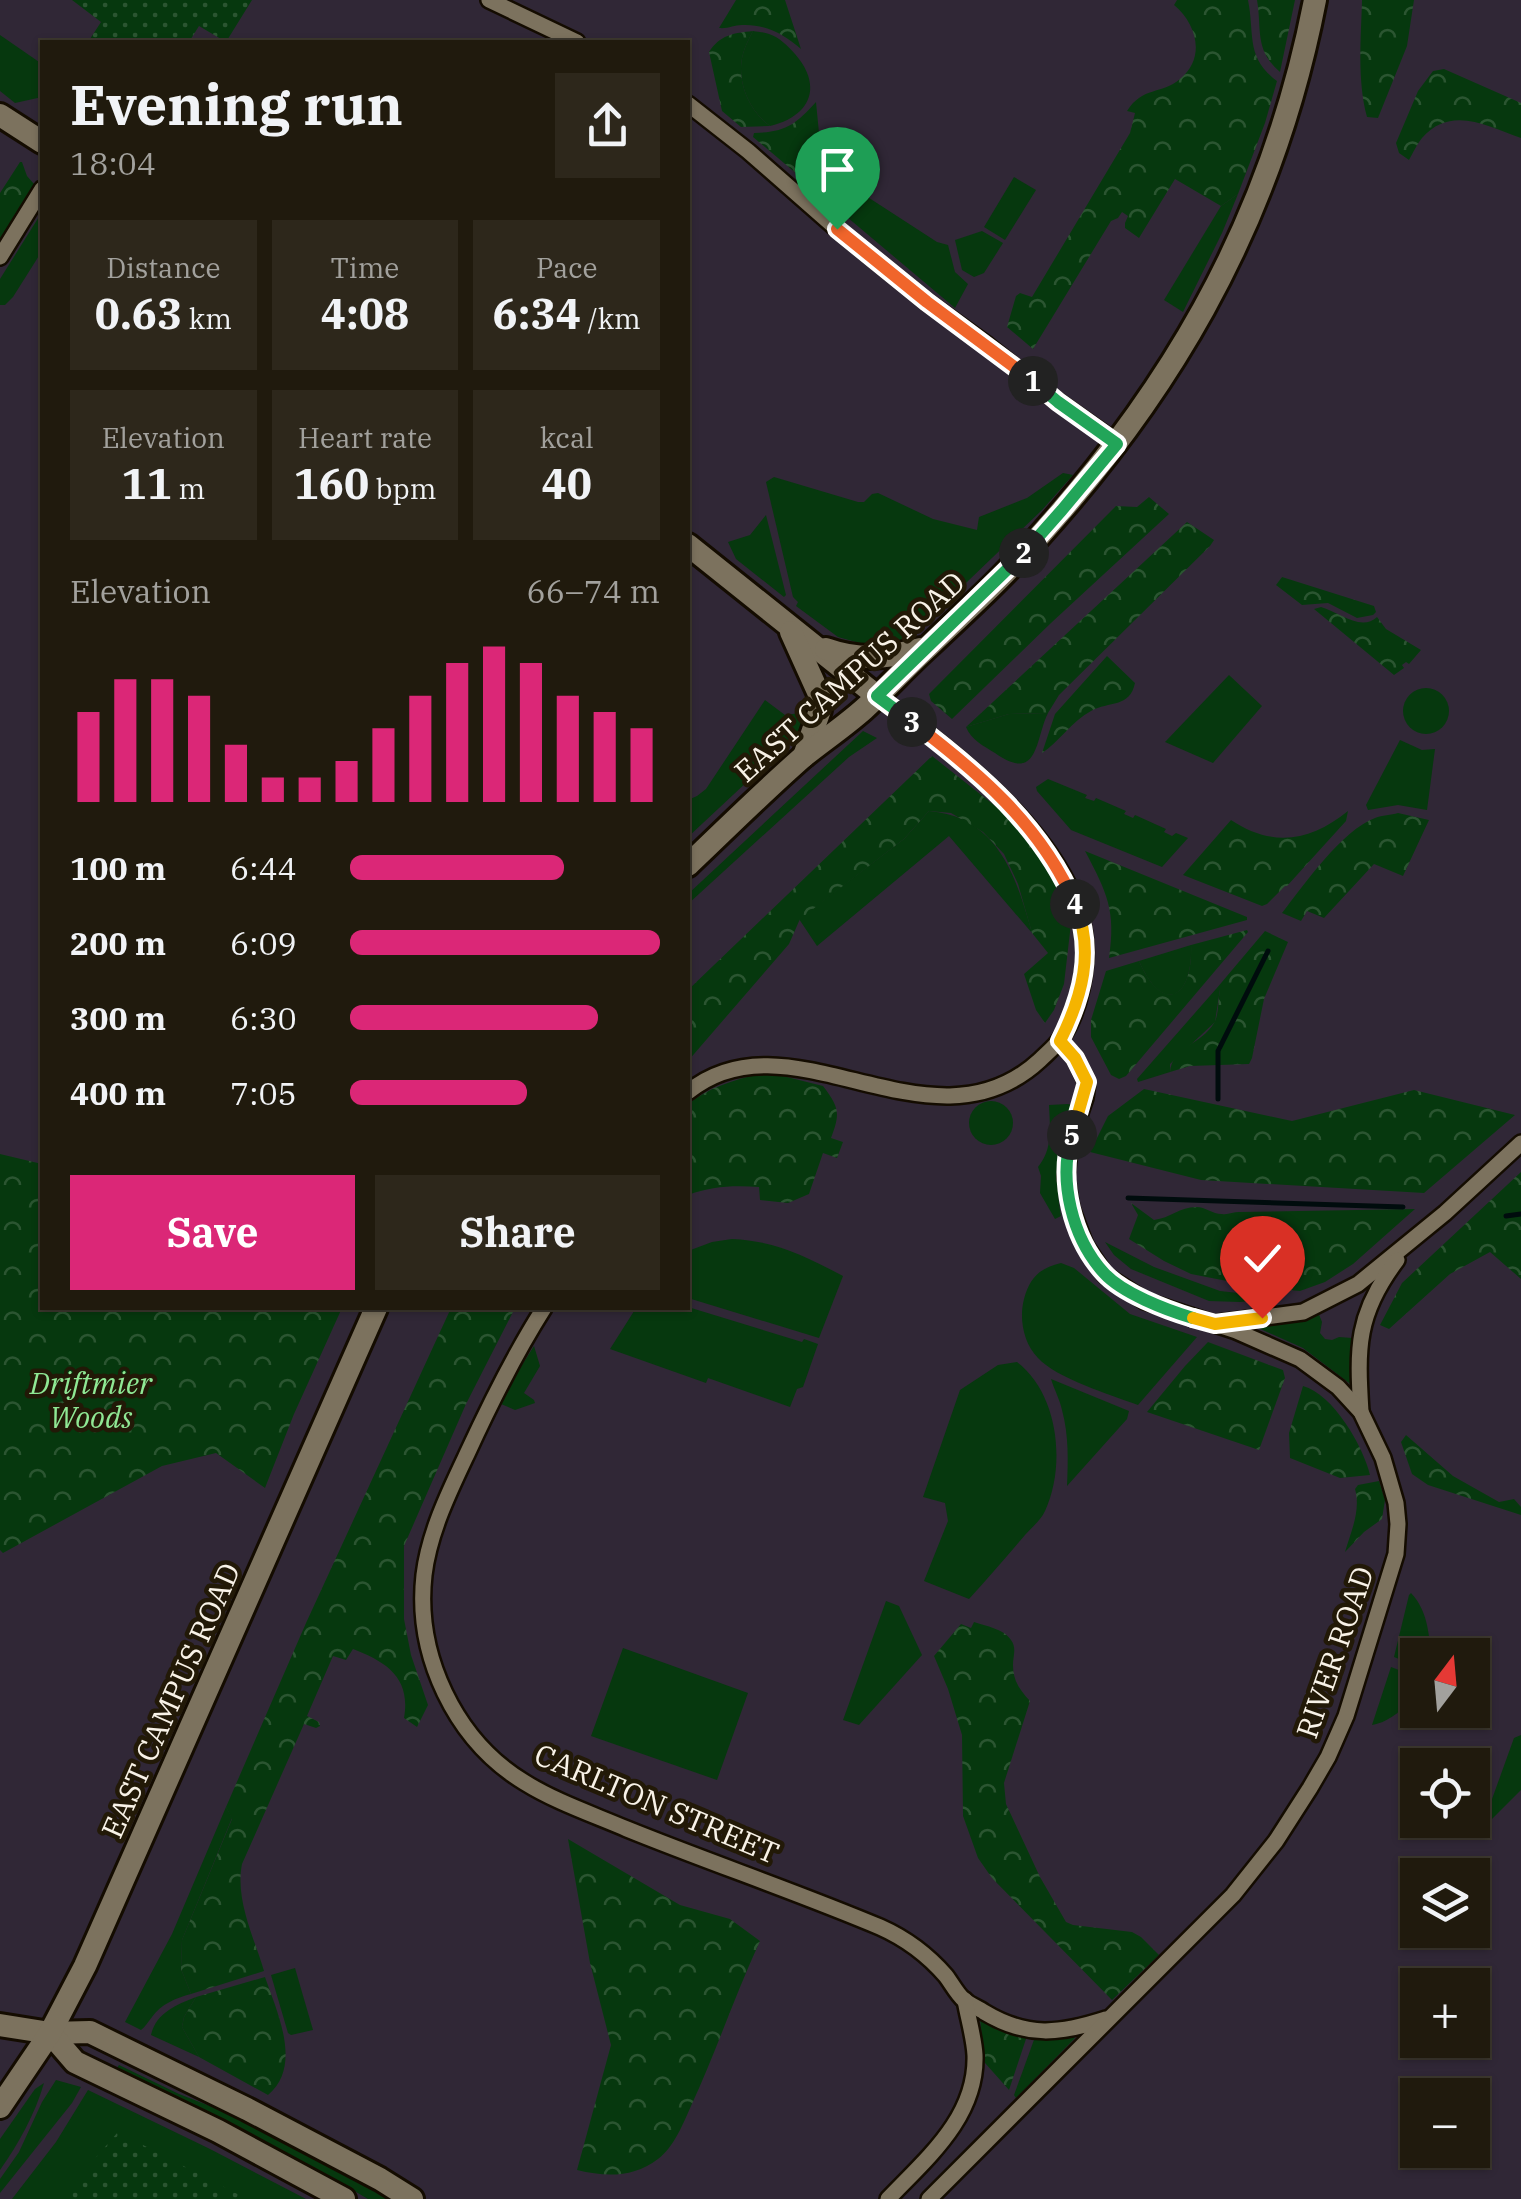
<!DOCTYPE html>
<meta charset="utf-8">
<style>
body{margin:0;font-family:"IBM Plex Serif",serif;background:#2d271b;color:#f1f3f6;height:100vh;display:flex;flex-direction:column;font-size:38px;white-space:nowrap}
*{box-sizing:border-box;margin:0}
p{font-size:32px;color:#a2a19d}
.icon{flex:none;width:55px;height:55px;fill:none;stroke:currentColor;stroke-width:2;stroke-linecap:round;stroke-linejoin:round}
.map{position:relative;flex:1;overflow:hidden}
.panel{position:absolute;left:40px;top:40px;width:650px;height:1270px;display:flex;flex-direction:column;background:#201a0d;border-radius:0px;box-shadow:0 2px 8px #0004,0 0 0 2px #3d382e}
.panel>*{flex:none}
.needle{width:65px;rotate:16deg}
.tools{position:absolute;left:1400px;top:1638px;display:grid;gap:20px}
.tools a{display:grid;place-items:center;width:90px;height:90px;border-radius:0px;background:#201a0d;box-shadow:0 2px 8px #0004,0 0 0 2px #3d382e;font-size:50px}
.pin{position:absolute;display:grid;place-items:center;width:85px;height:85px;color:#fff;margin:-102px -42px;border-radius:50% 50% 50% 0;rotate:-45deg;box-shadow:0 0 10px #0007}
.pin .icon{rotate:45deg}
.km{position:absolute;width:50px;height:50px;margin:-25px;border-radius:50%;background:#222;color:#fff;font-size:28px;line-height:50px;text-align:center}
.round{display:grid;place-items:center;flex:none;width:105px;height:105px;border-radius:0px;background:#2d271b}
.head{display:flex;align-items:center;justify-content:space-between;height:170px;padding:0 30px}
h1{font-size:55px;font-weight:700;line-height:75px}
.metrics{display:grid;grid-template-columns:repeat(3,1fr);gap:15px;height:170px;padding:10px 30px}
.metrics div{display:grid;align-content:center;border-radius:0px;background:#2d271b;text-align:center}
.metrics b{font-size:42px;font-weight:700}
.metrics small{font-size:28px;font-weight:400}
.metrics p{font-size:28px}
.chart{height:280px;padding:20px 30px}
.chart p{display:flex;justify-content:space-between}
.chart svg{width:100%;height:180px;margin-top:10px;stroke:#db2777;stroke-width:6}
.button{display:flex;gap:20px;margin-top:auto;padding:20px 30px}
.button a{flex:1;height:115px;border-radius:0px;background:#db2777;color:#fff;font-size:40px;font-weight:700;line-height:115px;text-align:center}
.button a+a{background:#2d271b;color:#f1f3f6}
ul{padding:0 30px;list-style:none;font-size:32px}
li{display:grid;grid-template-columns:160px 120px 1fr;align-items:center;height:75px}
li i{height:25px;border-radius:12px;background:#db2777}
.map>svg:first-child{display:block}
</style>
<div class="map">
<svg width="1521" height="2199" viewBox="0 0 1521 2199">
<defs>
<pattern id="forest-crowns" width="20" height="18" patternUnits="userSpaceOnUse" patternTransform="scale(2.5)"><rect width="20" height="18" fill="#06380e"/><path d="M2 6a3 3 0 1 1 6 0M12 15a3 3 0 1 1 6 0" fill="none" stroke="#2b5531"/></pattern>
<pattern id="park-dots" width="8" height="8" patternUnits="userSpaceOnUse" patternTransform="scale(2.5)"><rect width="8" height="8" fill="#06380e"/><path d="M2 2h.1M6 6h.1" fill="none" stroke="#2b5531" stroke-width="1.8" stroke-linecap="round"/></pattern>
</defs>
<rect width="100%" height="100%" fill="#2b2311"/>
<path fill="#302736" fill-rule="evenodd" d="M0,0h1521v2199h-1521zM42,42h646v1266h-646zM1418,1655h54v55h-54zM1418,1765h54v55h-54zM1418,1875h54v55h-54zM1418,1985h54v55h-54zM1418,2095h54v55h-54z"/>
<g fill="#06380e">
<path d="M753,31c5,1 11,1 16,3 10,3 19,12 26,20 28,32 16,62 -25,72 -22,-16 -34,-46 -27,-72 2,-8 6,-15 10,-23z"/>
<path d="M0,35l42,29v33l-27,6 -15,-12z"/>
<path d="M1014,177l22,13 -31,50 -21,-13z"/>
<path d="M863,194l74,48 11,3 7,27 13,12 -13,24 -114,-96 -1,-12 3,-3z"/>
<path d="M1238,194l-16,39 -39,79 -19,-12 57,-94z"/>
<path d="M42,212v39l-29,46 -8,8h-5v-26z"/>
<path d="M982,231l21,12 -19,30 -10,4 -12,-7 -7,-30z"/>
<path d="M1063,473l10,2 -31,35 -124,119 -17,11 -18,-3 -20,7 -25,-7 -42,-31 2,-4 -5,-5 -27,-115 8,-5 84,25h6l8,-8 6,-1 55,26 44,11 2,-13 48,-19z"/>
<path d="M766,515l20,80 -2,2 -48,-38 -8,-17 22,-7z"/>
<path d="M1229,675l33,31 -49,57 -48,-21z"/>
<circle cx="1426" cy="711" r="23"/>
<path d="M765,700l20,15 15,-2 4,5 -7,17 -109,102v-37l9,-4 9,-7z"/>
<path d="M1048,713c-13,26 -9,71 -53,40 -11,-7 -24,-13 -29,-26l43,-13z"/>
<path d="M863,731l14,7 -28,19 -161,147v-10z"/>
<path d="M1400,740l22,10 13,-1 -8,61 -29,-5 -30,5 -2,-5z"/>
<path d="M1048,779l39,16 -2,3 9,3 2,-3 30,13 -2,3 9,4 2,-3 31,14 -2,3 8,4 4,-3 12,5 -26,29 -91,-37 -34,-39 -1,-4z"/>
<path d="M929,811c69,6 87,65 103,122l-83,-97 -132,110 -18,-27 105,-80z"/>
<path d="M1191,945c2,54 -28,71 -52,16z"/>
<path d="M1216,989h4l-5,33 -45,42v8l-32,10 -1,-3z"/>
<circle cx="991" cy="1123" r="22"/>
<path d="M1068,1104l4,1c-13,40 -18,69 -11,111l-6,3 -15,-26 1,-17 -3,-9c15,-18 12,-39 11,-62z"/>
<path d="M732,1239c44,2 73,17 111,37l-24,62 -131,-40v-47l24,-9z"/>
<path d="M1105,1242l49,25 66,24 64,7 -44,4 -31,-1 -78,-32 -17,-14z"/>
<path d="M1061,1263l13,5 56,46 67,23 -59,68c-27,-10 -82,-27 -100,-47 -15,-15 -19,-40 -14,-59 6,-22 16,-31 37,-36z"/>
<path d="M688,1307l114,35 2,-3 14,5 -15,43 -6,2 -7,18 -82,-29 -2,5 -96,-34 26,-41z"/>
<path d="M1318,1312l4,10 -2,11 5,6 7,1 7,-3 13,1 -2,15 3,33 -50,-38 -47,-21z"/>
<path d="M534,1346l6,20 -16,27 10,7 1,3 -20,7 -14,-6 11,-23z"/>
<path d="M1017,1362c42,32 49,104 28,149 -4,9 -14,17 -20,24 -18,21 -37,43 -56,64l-45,-18 24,-60 -3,-18 -22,-6 37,-107 38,-25z"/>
<path d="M1051,1379l78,32 -2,8 -60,67c1,-25 2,-50 -5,-76 -2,-10 -8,-21 -11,-31z"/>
<path d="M1411,1593c16,17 18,39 20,62h-13l-1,11 -23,-9 15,-62z"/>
<path d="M886,1601l13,5 23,49 -63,70 -16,-5z"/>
<path d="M623,1648l125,45 -31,87 -126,-44z"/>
<path d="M1391,1667l26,10v16c-11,14 -27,29 -45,32z"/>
<path d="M1521,1735v55l-37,37 -1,-3 31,-86z"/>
<path d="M226,1807l6,11 -50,122 -1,29 10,25c-15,4 -30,10 -39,23 -4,5 -7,10 -11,13l-16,-8 47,-88z"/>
<path d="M295,1968l18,62 -22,5 -3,-2 -17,-58z"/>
<path d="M196,1997l-12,20 -2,10 17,30 -48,-22c5,-22 25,-30 45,-38z"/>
<path d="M1073,2036l2,2 -59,60 -2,-3 21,-58z"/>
<path d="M119,2065l60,29 72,28 140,77h-23l-34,-20 -101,-51 -118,-57z"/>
<path d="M56,2080l25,7 -9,16 -72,90v-14l19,-27 23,-50z"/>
<path d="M44,2083c-9,31 -25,60 -44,87v-31l35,-50z"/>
<path d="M88,2090l122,59 96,50h-294l44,-57z"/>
</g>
<g fill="url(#forest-crowns)">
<path d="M736,0h49l16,49c-17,-15 -35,-25 -59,-24 -8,0 -14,4 -23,3z"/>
<path d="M1177,0h71c7,34 -3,57 29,81l-12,42 -27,71 -17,12 -46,-27 -36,59 -14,-10v-5l3,-7 -6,-4 -4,6 -7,3 -78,128 -26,-22 9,-31 4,-3 12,4 98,-164 5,-20 -8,-2c16,-25 34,-16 53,-32 26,-21 17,-55 -6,-74z"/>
<path d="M1257,0h38l-15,72c-26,-22 -18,-43 -23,-72z"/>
<path d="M1362,0h52l-7,46 -29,72 -11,-1c-10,-37 -6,-79 -5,-117z"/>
<path d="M753,31c-4,8 -8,15 -10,23 -7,26 5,56 27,72l-29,1 -19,-16 -13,-59c11,-17 24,-19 44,-21z"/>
<path d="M1444,69l77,34v35c-34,-12 -70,-33 -99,0 -5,6 -9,15 -13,22l-10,-7 -3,-10 22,-52 15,-20z"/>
<path d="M816,102l9,92 -2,2 -70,-59 1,-4c32,-1 41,-8 62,-31z"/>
<path d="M20,162h2l5,14 7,8 -34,57v-48z"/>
<path d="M1149,497l20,17 -118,109 -99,96 -21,-18 -2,-7 187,-188 21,1z"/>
<path d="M1187,522l27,18 -4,6 -151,149 -11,18 -39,1 -43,13z"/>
<path d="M1282,577l92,29 2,6 -3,3 -16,3 -29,-15 -26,2 -26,-20z"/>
<path d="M1321,607c18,5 40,25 56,10l9,12 35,21 -12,14 -3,-2 -4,3 2,3 -10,7 -80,-66z"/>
<path d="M1107,656l28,27c-5,25 -26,18 -44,28 -19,10 -32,31 -49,42l13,-39z"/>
<path d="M932,756l67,53 32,31 23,36 18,39 -8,69 -10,26 -9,13 -9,-13 -12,-36 24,-21 -16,-20 -14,-49 -14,-30 -21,-22 -32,-19 -22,-2 -25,28 -104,80 -11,25 -101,117v-71z"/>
<path d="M1348,811l-2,10 -59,65h-2l-18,18 -5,2 -79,-31 48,-55c42,28 80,21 117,-9z"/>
<path d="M1398,813l31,7 -26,56 -29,-12 -50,54 -17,-7 -6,10 -19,-8c22,-28 60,-83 93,-95 7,-3 16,-3 23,-5z"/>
<path d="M1085,851l162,66v3l-138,38c7,-48 -2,-65 -24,-107z"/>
<path d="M1247,930l1,2 -122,144 -7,3 -8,-4 -20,-38v-17l15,-49 33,-10c24,54 54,38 52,-16z"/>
<path d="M1265,931l23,11 -24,57 -12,59 -3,6 -59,2 -20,6c2,-25 32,-28 44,-49 5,-8 4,-24 6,-33l-4,-1z"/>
<path d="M760,1074l19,1 44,11c17,22 17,28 8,52l12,4 -6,16 -14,-5 -14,41 -21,9 -28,-3 -1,-13c-24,-2 -48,-1 -71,8v-91c22,-17 45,-24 72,-30z"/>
<path d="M1144,1089l148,32 122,-31 101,25 -91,78 -223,-13 -111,-28 18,-36z"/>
<path d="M0,1154l42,10v144h300l-48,106 -29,74 -49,-35 -54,13 -159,87 -3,-3z"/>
<path d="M1521,1172v107l-31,-27 -40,22 -61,55 -9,-4 22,-42z"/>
<path d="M1131,1203l23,17c16,-2 26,-13 42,-13 10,0 16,7 26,7 6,1 11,-2 17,-2l176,-3 -62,55 -28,18 -25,9 -37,-3 -72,-14 -27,-13 -35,-22 9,-24z"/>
<path d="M451,1308h64l-49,96 -62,142v73l7,36 17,50 -11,22 -13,-9c7,-40 -17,-56 -51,-69l-7,11 -13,-4 -26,60 12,6 1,4 -4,2 -12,-4 -62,140c-7,36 12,73 22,107l-73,23 -10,-25 1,-29 50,-121 -6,-12 80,-184z"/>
<path d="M1208,1342l75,28 2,8 -26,72 -112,-38 38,-46z"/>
<path d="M1303,1386c30,8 60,60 67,89l-30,3 -50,-20 -1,-25z"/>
<path d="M1406,1435l47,41 46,26 15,-3 7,8v8l-93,-30 -16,-11 -11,-32z"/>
<path d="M1379,1481l6,19 -3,19 -18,13 -19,20c6,-21 16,-41 10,-63l3,-4z"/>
<path d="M974,1622c12,4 30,7 37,18 6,8 2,16 2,25 0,16 7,25 17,36l-26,82 2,21 34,73 26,45 7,3 59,7 9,5 18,18 -47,45 -120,-122 -14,-20 -15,-42 -1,-81 -14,-46 -14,-33 27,-32 10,4z"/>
<path d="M568,1839l112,66 50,14 30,22c-25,54 -44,111 -69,165 -8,18 -17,41 -33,53 -25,19 -52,18 -81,11l34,-125 -21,-82z"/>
<path d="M265,1977c12,35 38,89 3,118l-69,-38 -17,-30 2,-10 12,-20z"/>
<path d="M980,2019l24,12 23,5 -18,54 -24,-27z"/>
</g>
<g fill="url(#park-dots)">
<path d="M72,0h180l-26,42 -27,-16 -10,16h-101l13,-20z"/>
<path d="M118,2132l129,67h-187z"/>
</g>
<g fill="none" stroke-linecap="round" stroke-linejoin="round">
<g stroke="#000c0d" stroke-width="5">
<path d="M1218,1099v-48l50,-100"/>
<path d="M1128,1198l275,9"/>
<path d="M1506,1216l15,-2"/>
</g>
<g stroke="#140c00" stroke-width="20">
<g id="street">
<path d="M489,0l88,42"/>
<path d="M688,104l60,47 89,78 90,73 60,43 70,56 60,42"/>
<path d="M0,257l42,-68"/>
<path d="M688,1092c103,-84 243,69 352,-32 7,-7 16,-14 21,-22 16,-22 22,-52 24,-78 7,-107 -131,-208 -208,-264"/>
<path d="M544,1308c-30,47 -54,96 -77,146 -18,38 -38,79 -43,121 -9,80 31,165 100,207 32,20 68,32 103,47 84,34 170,63 253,98 27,12 47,27 66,49 6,8 11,18 18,24 6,5 14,8 20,12 43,26 76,22 122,7"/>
<path d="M1219,1323l84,-11 55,-28 87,-71 76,-70"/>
<path d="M1361,1412c-4,-64 -5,-98 36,-152"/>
<path d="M888,2199c39,-41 89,-82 87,-144 -1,-18 -7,-37 -10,-55"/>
<path d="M929,2199l304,-304 43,-54 34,-53 18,-31 18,-41 50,-162 2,-30 -2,-21 -13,-45 -22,-46 -23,-25 -38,-28 -64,-28 -91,-30 -40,-26 -20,-30 -14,-37 -5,-31 4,-35 15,-44 2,-15 -12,-25 -15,-17"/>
</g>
</g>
<g stroke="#140c00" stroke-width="28">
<g id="secondary">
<path d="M0,115l42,27"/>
<path d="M688,545l189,151"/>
<path d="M791,632l28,62 1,16 -16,46"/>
<path d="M826,649c34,12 61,9 95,0"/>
<path d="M688,865c38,-36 76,-74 116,-109 20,-16 41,-30 60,-47 22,-20 43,-43 65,-63 26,-25 52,-48 77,-74 159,-166 265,-345 309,-572"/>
<path d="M0,2025l50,8 40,-1 157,77 133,70 32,20"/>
<path d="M50,2033l25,29 143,69 126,68"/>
<path d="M0,2107l50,-74 35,-67 291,-658"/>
</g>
</g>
<use href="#street" stroke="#7c725e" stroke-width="15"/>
<use href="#secondary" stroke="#7c725e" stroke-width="22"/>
</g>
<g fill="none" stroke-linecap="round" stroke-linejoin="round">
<g stroke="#fff" stroke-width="20">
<path id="split-1" d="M837,229l90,73 106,79"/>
</g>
<g stroke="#fff" stroke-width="20">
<path id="split-2" d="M1024,553l38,-43 55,-66 -59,-42 -25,-21"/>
</g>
<g stroke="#fff" stroke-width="20">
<path id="split-3" d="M912,722l-35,-26 147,-143"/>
</g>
<g stroke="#fff" stroke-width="20">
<path id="split-4" d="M912,722c66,50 130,104 163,182"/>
</g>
<g stroke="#fff" stroke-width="20">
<path id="split-5" d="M1072,1135l15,-53 -12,-24 -15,-17c22,-44 35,-90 15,-137"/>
</g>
<g stroke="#fff" stroke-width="20">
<path id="split-6" d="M1072,1135c-14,45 0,103 32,138 18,20 62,37 89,45"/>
</g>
<g stroke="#fff" stroke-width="20">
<path id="split-7" d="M1193,1318l22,6 47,-6"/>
</g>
<use href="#split-1" stroke="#f0652b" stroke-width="12"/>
<use href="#split-2" stroke="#22a559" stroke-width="12"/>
<use href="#split-3" stroke="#22a559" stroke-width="12"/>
<use href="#split-4" stroke="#f0652b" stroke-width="12"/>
<use href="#split-5" stroke="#f5b400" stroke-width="12"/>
<use href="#split-6" stroke="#22a559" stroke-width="12"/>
<use href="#split-7" stroke="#f5b400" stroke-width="12"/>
</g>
<g text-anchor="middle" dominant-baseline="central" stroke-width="9" stroke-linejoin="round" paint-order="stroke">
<g font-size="30" fill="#f8f2e7" stroke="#221907">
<text transform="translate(849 676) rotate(-42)">EAST CAMPUS ROAD</text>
<text transform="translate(1334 1652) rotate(-71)">RIVER ROAD</text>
<text transform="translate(170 1700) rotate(-66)">EAST CAMPUS ROAD</text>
<text transform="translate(657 1803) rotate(23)">CARLTON STREET</text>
</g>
<g font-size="30" font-style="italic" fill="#8fe894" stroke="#221907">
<text x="91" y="1382">Driftmier<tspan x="91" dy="34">Woods</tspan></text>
</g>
</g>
</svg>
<div class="tools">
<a><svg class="needle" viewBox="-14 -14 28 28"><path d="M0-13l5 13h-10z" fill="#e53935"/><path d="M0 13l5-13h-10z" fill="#a2a19d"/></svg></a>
<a><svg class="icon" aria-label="locate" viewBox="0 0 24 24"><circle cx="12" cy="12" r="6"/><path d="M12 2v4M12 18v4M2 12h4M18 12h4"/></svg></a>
<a><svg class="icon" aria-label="layers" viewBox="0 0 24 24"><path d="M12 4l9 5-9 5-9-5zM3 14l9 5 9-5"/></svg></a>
<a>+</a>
<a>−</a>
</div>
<div class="pin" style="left:837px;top:229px;background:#1e9e55"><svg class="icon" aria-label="arrive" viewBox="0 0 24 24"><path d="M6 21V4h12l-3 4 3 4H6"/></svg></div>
<div class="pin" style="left:1262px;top:1318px;background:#d93025"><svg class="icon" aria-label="check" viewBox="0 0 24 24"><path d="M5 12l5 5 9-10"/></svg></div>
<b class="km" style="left:1033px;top:381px">1</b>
<b class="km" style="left:1024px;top:553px">2</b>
<b class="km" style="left:912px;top:722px">3</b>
<b class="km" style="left:1075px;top:904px">4</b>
<b class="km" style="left:1072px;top:1135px">5</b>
<section class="panel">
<div class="head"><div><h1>Evening run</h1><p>18:04</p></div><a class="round"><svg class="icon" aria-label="share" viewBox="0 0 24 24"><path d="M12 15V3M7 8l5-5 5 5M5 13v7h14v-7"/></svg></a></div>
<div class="metrics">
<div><p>Distance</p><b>0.63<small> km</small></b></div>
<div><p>Time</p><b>4:08</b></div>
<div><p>Pace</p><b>6:34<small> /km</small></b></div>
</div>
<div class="metrics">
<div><p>Elevation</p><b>11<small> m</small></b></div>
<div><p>Heart rate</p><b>160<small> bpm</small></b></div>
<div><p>kcal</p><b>40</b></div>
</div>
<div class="chart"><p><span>Elevation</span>66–74 m</p>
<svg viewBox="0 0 160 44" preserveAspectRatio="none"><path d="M5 44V22M15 44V14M25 44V14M35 44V18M45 44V30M55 44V38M65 44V38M75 44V34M85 44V26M95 44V18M105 44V10M115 44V6M125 44V10M135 44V18M145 44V22M155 44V26"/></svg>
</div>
<ul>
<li><b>100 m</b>6:44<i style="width:69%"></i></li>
<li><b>200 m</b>6:09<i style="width:100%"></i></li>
<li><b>300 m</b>6:30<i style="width:80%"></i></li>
<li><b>400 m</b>7:05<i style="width:57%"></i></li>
</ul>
<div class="button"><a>Save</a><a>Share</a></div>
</section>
</div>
